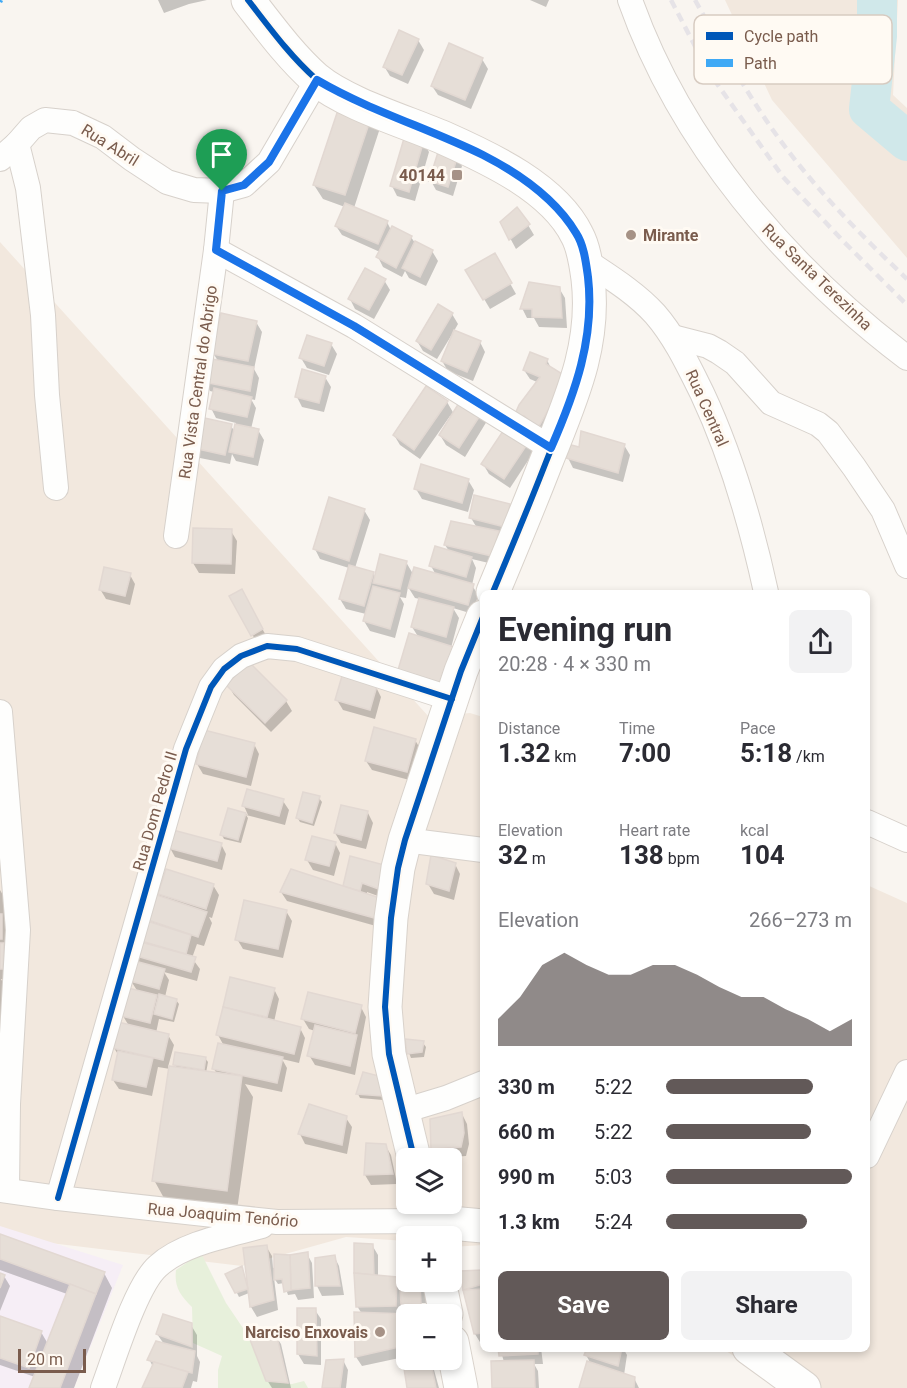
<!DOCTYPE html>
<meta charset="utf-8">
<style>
body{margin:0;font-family:Roboto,sans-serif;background:#f2f2f3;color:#2b2b33;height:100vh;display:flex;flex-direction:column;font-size:22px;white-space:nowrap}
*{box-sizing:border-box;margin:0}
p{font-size:20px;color:#7c7c81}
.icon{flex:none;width:33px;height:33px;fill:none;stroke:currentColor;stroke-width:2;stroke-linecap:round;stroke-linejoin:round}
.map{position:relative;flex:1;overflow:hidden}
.drawer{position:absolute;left:480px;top:590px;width:390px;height:762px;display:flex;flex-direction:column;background:#fff;border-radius:9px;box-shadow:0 3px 9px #0003}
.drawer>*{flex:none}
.fabs{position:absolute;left:396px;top:1148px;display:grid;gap:12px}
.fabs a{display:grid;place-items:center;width:66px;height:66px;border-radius:9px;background:#fff;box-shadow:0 3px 9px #0003;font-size:30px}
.scale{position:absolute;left:18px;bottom:15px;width:68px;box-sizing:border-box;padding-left:6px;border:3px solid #7a5c4d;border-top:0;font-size:16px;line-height:21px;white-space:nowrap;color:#7a5c4d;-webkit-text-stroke:4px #fffaf3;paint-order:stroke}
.pin{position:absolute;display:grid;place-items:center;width:51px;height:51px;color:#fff;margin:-62px -26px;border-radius:50% 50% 50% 0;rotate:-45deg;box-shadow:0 0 6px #0007}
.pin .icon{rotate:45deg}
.round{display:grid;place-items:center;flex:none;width:63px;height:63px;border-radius:9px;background:#f2f2f3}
.headline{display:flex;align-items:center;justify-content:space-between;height:102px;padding:0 18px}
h1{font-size:33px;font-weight:700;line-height:45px}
.metrics{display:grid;grid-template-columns:repeat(3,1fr);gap:9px;height:102px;padding:6px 18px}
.metrics div{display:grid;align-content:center}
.metrics b{font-size:26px;font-weight:700}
.metrics small{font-size:16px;font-weight:400}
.metrics p{font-size:16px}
.chart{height:168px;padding:12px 18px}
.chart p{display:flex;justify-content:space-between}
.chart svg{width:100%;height:108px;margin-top:6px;fill:#625958;opacity:.7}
.primary-button{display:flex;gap:12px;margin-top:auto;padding:12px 18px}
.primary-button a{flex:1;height:69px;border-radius:9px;background:#625958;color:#fff;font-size:24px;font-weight:700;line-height:69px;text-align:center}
.primary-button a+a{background:#f2f2f3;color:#2b2b33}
ul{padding:0 18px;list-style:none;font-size:20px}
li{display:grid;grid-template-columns:96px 72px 1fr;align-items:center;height:45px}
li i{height:15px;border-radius:8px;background:#625958}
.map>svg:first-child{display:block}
</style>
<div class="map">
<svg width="907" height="1388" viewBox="0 0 907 1388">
<rect width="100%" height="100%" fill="#f9f5f0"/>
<g fill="#f2e8de" fill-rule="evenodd">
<path d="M725,0h173l-5,95 14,13v150l-135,-158z"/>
<path d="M0,242l429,475 41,-4 13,4v528l-31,2v-11h-46v5l-60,-4 -104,29 -242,-29zM406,1158h46v45h-46z"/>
<path d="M867,885l40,18v485h-124l-60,-39 144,-1z"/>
</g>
<path fill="#f6eef6" d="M0,1226l123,39 -49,123h-74z"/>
<path fill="#e7f0db" d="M201,1253l25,50 23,34 17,44 26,3 12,-3 4,7h-90v-18l4,-14 -29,-13 -1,-36c-12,-12 -18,-20 -16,-37z"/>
<g fill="#0003">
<path d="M158,0h49l-18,4 -25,9z"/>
<path d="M530,0h19l-3,7z"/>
<path d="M418,40l6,10 -16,34 -18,-8 -6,-10z"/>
<path d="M482,59l6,10 -17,40 -33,-14 -6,-9z"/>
<path d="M342,103l38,25 -26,80 33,14 4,8 20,7 4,6 17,8 6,10 -12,25 -17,-8 -4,-7 -3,6 -19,-10 -5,-10 2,-5 -38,-17 -6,-9 9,-19 -22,-8 -9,-14z"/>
<path d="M423,142l6,10 -14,49 -18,-5 -5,-10z"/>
<path d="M457,156l5,10 -9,30 -17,-6 -5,-9z"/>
<path d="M502,223l26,2 6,10 -18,14z"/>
<path d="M494,255l22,39 -26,15 -23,-39z"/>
<path d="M384,280l6,10 -16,29 -19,-10 -5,-10z"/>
<path d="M559,288l6,10 2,30 -28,-1 -5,-9h-7l-5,-10z"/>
<path d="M438,306l14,8 6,10 -4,7 26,11 5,10 -12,29 -25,-10 -6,-10 11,-24 -2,-1 -14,23 -14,-8 -6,-10z"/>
<path d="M256,322l6,10 -8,37 5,9 -4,22 -4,-1 5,9 -5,21 7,1 6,10 -6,26 -22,-5 -4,-7 -2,10 -30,-6 -5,-10 36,-22 4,6 1,-9 -20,-5 -5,-10 3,-16 -4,-1 -5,-10 13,-20 -5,-8z"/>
<path d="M331,344l6,10 -8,21 -22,-7 -6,-10z"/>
<path d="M547,360l5,10 11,6 -19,61 -19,-5 -5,-26 17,-24 -7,-3 -6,-9z"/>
<path d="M325,377l6,10 -7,25 -22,-5 -5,-10z"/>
<path d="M463,400l24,21 -22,36 -19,-12 -6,-10 12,-18 -2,-1 -30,43 -20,-14 -6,-10 53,-33 7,12z"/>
<path d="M527,444l6,9 -23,35 -21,-14 -6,-10z"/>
<path d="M624,445l6,10 -7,27 -50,-14 -5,-10 13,-9z"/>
<path d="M468,480l6,10 -6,22 -46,-13 -6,-10z"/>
<path d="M509,505l5,10 -4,21 -11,-3 5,9 -7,23 -25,-6 4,9 -4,17 6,10 -5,19 -20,-6 6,10 -8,30 -3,45 -43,-13 14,-42 -7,-11 8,-28 -5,-1 -7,-11 -2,11 -6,-1 4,7 -9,34 -25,-7 -6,-10 2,-7 -20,-5 -6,-10 9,-31 -29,-9 -5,-10 49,-39 6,10 -15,48 18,5 3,6 30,-17 7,12 23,1 -5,-9 18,-15 -4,-6 32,-17 -6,-10z"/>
<path d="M231,531l6,10 -2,33 -36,-1 -6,-10z"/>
<path d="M130,575l5,9 -5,21 -24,-6 -6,-10z"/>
<path d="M241,591l27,48 -10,6 -27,-49z"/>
<path d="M249,664l37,37 6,10 -21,21 -37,-37 -6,-10z"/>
<path d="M376,687l5,10 -6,22 -32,-9 -6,-10z"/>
<path d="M415,740l6,10 -8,31 -41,-11 -6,-9z"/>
<path d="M254,744l5,10 -8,32 -48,-12 -6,-10z"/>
<path d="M319,798l3,4 -8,24 -14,-4 -3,-5z"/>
<path d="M283,801l6,9 -4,15 -39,-10 2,3 -7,25 -17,-4 -2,-4 7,-26 19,6 -4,-9z"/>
<path d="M368,813l5,10 -7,26 -25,-6 -6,-10z"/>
<path d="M335,843l5,10 -6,23 -21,-6 -6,-10z"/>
<path d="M221,844l5,10 -4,16 -47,-13 -5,-9z"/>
<path d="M351,858l38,42 -22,-8v3l16,33 -96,-27 -6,-9 63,-4z"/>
<path d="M455,864l5,10 -6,26 -20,-6 -6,-10z"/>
<path d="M167,871l46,14 6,10 -7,23 -3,-1 3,6 -8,23 -7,-2 -5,14 8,11 -3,12 -33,-9 5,8 -4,17 11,3 3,4 -5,18 -15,-3 -3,14 12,2 6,10 -6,22 9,1 -2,-3 30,-7 3,4 -2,11 11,1 -3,-5 10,-23 -6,-11 13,-56 43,10 5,10 -5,23 26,6 5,10 -6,25 -17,-4 5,9 -5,24 -37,-8 8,13 -16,113 -72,-10 -11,-20 16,-111 -12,-2 -6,29 -33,-7 -6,-9 6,-24 -5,-8 15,-22 -6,-10 15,-24 -7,-11 8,-17 -5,-9 11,-10 -2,-5 10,-15 -3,-5z"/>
<path d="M0,890l6,10 -1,20 -1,-1 3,6 1,54h-7l6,11 -7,47z"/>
<path d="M286,911l6,10 -9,37 -40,-9 -6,-10z"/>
<path d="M361,1007l5,10 -11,58 -40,-10 -6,-10 6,-24 -6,-2 -6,-10z"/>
<path d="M423,1043l3,4 -2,10 -13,1 -2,-5z"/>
<path d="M378,1077l5,23 -23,-2 -2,-4z"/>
<path d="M462,1114l5,10 2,20 -3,12 -28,2 -6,-10z"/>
<path d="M346,1118l6,9 -5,27 -42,-10 -5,-10z"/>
<path d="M368,1144l17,1 6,10 6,29 -26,1 -6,-10z"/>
<path d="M0,1235l104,38 8,15 -38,100h-43l4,-11 -35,-12v-47l41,14 7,12 19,-50 -67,-24z"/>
<path d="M372,1245l6,10v22l18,2 6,10 -3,-20 3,-22 4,1v33h17l2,3 1,19h-21v3h21v8l-18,-1 -7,-11v13l5,1v43h25l8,29h-31l-4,-31 -42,9 -6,-9 6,-43 -5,-8z"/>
<path d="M266,1246l6,10 1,12 34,-14 5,9 2,35 -16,2 -3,-6 -7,1 -4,-12 -6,1 -4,-6 4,32 -21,7 -6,-10 -2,-14 -10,4 -11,-22 13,-7 5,15h2z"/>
<path d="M334,1256l5,10 5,29 -22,1 -5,-10z"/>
<path d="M483,1271v18l-5,1 5,1v56l-8,-13 -13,-62z"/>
<path d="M0,1274l4,2 6,10 -10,25z"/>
<path d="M315,1310l6,9v46l-17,-1 -6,-10z"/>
<path d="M191,1325l6,10v21l3,6 -3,20 -4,-1 -2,7h-48l10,-21 -4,-8 15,-15 -7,-10z"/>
<path d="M275,1335l6,9 10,44h-19l-5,-8z"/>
<path d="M500,1348h41l2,16h-9l4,7 1,17h-45l10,-26z"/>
<path d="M588,1348h35l4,7 -3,20 10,3 5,10h-58l10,-24 -5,-9z"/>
<path d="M343,1360l5,10 -2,18h-22z"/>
</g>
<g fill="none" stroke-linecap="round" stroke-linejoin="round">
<path stroke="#d0e8ea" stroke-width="40" d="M877,0v36l-8,73 38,32"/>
</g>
<g fill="#e6ded7" stroke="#e2d8d2" stroke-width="1.5">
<path d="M399,30l20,9 -17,36 -19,-8z"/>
<path d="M449,43l34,15 -18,42 -34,-14z"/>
<path d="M341,101l32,11 -28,83 -32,-10z"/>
<path d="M405,135l19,5 -15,52 -19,-6z"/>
<path d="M439,149l19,6 -10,32 -19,-6z"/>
<path d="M345,203l43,18 -10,23 -43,-18z"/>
<path d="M517,207l13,17 -21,16 -9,-18z"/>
<path d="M392,226l20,10 -16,32 -20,-11z"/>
<path d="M415,241l18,9 -13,27 -18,-9z"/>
<path d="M495,253l17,30 -29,17 -18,-30z"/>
<path d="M365,268l21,11 -17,31 -21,-11z"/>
<path d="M529,282l31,5 2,31 -30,-1v-8h-12z"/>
<path d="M438,304l15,9 -22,37 -15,-9z"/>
<path d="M221,313l36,8 -9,40 -36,-7z"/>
<path d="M454,330l27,11 -14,31 -26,-11z"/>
<path d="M307,335l25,8 -8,23 -25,-8z"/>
<path d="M530,352l18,7 -2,5 18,11 -9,23 -17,30 -14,-12 -4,7 -8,-2 7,-16 21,-28 -17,-7z"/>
<path d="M207,358l47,9 -4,24 -47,-9z"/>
<path d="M302,369l24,7 -7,27 -24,-6z"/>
<path d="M426,386l22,15 -34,49 -21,-15z"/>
<path d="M214,388l38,9 -5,20 -38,-8z"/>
<path d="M462,398l21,13 -24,37 -20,-13z"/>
<path d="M200,417l32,7 -7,31 -32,-7z"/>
<path d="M235,424l24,5 -6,28 -24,-5z"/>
<path d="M505,428l23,15 -24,36 -23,-15z"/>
<path d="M581,431l44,13 -7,29 -52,-15 5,-13 8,2z"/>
<path d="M421,464l48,15 -7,24 -48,-14z"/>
<path d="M474,495l36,9 -5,23 -36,-9z"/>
<path d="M329,497l36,12 -16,52 -36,-12z"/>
<path d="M451,521l48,10 -7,25 -48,-11z"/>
<path d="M193,528l39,1 -1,35 -39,-1z"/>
<path d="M435,546l37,11 -6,20 -37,-11z"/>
<path d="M380,554l27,7 -7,28 -27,-6z"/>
<path d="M349,565l25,7 -10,34 -25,-7z"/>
<path d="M104,567l27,6 -6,23 -26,-6z"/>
<path d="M414,567l60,17 -6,21 -60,-17z"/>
<path d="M373,586l27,7 -10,36 -27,-8z"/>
<path d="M242,589l21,40 -12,7 -22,-40z"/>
<path d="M419,598l35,9 -8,30 -35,-10z"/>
<path d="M409,633l45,14 -11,36 -45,-13z"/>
<path d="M249,662l38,38 -22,23 -39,-38z"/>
<path d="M342,676l35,10 -7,24 -35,-10z"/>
<path d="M374,727l42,12 -9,33 -42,-11z"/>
<path d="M204,730l51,13 -9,34 -50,-13z"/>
<path d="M247,789l37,10 -5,17 -37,-10z"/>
<path d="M303,792l17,4 -8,27 -16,-5z"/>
<path d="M341,805l27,6 -7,29 -27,-7z"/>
<path d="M228,808l18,5 -8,27 -18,-5z"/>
<path d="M173,830l49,13 -5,18 -49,-13z"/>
<path d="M312,836l24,6 -7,24 -24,-6z"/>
<path d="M431,855l25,8 -7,28 -23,-7z"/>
<path d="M350,856l38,10 -4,25 -22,-8 -2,8 -17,-5z"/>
<path d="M166,869l48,15 -8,25 -48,-15z"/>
<path d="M291,869l92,30 -5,20 -98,-27z"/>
<path d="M157,895l50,17 -9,25 -50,-17z"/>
<path d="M244,900l43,10 -9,39 -43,-9z"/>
<rect x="0" y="914" width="2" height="25"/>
<path d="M147,921l44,14 -5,19 -45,-13z"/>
<path d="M137,941l59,16 -5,15 -58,-17z"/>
<path d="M0,943h4l-1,26h-3z"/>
<path d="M135,961l30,8 -6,20 -29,-8z"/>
<path d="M230,977l45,11 -8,29 -44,-10z"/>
<path d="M128,988l29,7 -7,28 -29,-7z"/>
<path d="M308,992l54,13 -7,28 -54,-14z"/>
<path d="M159,994l18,5 -5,20 -18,-5z"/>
<path d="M223,1007l78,20 -7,27 -78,-19z"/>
<path d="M118,1022l51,12 -6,26 -51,-12z"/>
<path d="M315,1025l42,10 -7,31 -43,-10z"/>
<path d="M405,1039l19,2 -2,11 -15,2z"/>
<path d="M218,1043l65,14 -6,26 -65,-14z"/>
<path d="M118,1051l35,7 -7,29 -34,-7z"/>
<path d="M175,1052l31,5 -2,13 -31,-5z"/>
<path d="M169,1066l73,10 -15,115 -75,-10z"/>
<path d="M363,1072l16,4 3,20 -26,-2z"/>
<path d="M309,1104l38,12 -5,29 -44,-11z"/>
<path d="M462,1112l2,21 -3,14 -30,2 -1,-30z"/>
<path d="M366,1143l20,1 7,30 -29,1z"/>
<path d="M0,1234l105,38 -9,22 -96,-35z"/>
<path d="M354,1243l19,1 1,31 -20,-2z"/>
<path d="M267,1245l7,55 -24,7 -7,-59z"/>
<path d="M400,1246l6,1v23h-8z"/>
<path d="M308,1252l2,36 -19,2 -1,-35z"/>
<path d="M274,1254l16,1 1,35 -7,2 -2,-13 -8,1z"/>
<path d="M335,1255l5,31h-25v-28z"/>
<path d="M242,1266l6,23 -13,4 -10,-19z"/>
<path d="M483,1270v14l-20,6 -3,-19z"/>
<path d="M399,1272l7,1v8h14l1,24 -20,-1z"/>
<path d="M0,1273l5,2 -5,13z"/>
<path d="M354,1273l43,4 -1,29 -40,1z"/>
<path d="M70,1284l26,10 -36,94h-31z"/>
<path d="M483,1289v44l-9,1 -11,-44z"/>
<path d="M297,1308h19l1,48 -20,-2z"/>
<path d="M354,1312l52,2 -2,32 -49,11z"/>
<path d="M163,1314l29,9v24l-36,-13z"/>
<path d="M0,1316l42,15 -13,37 -29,-10z"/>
<path d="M276,1333l12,50 -22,-2 -17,-44z"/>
<path d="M156,1341l39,10 -3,22 -45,-13z"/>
<path d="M498,1348h40v6l-39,2z"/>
<path d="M587,1348h35l-4,18 -34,-11z"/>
<path d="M402,1355h4v4h24l6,29h-29z"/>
<path d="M344,1359l-4,29h-18l4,-28z"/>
<path d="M534,1360l1,28h-43l-1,-27z"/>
<path d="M587,1361l48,16 -1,11h-55z"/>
<path d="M154,1362l34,10 -6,16h-40z"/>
</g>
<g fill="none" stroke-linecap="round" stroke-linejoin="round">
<g stroke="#d7d1cb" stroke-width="26">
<g id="street">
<path d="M630,0c51,144 156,266 277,358"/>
<path d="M17,144l11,44 15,127 4,80 9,93"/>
<path d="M0,159l17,-15 14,-16 14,-8 28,3 30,14 29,22 35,23 27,8 28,1 22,-6 25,-23 48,-82"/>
<path d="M216,250l138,76 197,122"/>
<path d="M586,261c24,16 50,32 69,53 20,23 33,51 47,79 30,64 49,130 64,199"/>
<path d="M673,337l35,9 11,6 16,11 36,40 47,21 10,8 26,35 29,43 24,56"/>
<path d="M176,536l40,-286 6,-59"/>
<path d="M0,712l18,218 -10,174 -1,86"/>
<path d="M867,822l40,18"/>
<path d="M405,840l78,10"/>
<path d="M403,1111l43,-13 37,-15"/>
<path d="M867,1156l40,-84"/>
<path d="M0,1190l58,8 219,24 151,-1"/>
<path d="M58,1198l128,-449 25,-62 13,-18 17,-13 26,-10 30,3 155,50"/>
<path d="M103,1388c11,-29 33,-103 55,-122 25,-23 72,-31 104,-40"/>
</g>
</g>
<g stroke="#d9d2cb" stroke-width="35">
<g id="secondary">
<path d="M248,0c21,27 42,56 68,79 30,25 91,43 128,59 45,20 110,50 133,97 7,13 9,29 11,44 8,67 -18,122 -42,183 -17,44 -35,87 -53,130"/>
<path d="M414,1158l-25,-104 -4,-47 6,-89 7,-50 7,-28 56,-169 22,-54"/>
<path d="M428,1221l55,5"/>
<path d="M439,1281l7,33"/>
<path d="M452,1342l9,46"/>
<path d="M749,1348l55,40"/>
</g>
</g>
<use href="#street" stroke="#fefefd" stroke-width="24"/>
<use href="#secondary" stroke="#fefefd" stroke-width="33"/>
<g stroke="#e6e3e7" stroke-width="4.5" stroke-dasharray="9 6" stroke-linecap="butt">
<path d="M671,0l37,71 75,106 61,65 63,63"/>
<path d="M695,0c28,50 56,102 91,148 36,48 78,90 121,131"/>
</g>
<path stroke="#3fa9f5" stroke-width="4.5" stroke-dasharray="9 4.5" stroke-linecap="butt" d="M0,2l1,-2"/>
<g stroke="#fffaf3" stroke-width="10">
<g id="cycleway">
<path d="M248,0c21,27 42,56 68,79 30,25 91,43 128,59 45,20 110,50 133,97 7,13 9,29 11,44 8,67 -18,122 -42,183 -17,44 -35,87 -53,130"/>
<path d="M414,1158l-25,-104 -4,-47 6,-89 7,-50 7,-28 56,-169 22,-54"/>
<path d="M58,1198l128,-449 25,-62 13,-18 17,-13 26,-10 30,3 155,50"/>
</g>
</g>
<use href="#cycleway" stroke="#0057b8" stroke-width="6"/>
</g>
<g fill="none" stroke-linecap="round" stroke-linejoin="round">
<g stroke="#fff" stroke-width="12">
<path id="route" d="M317,80c53,31 111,48 166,75 35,18 72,43 93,78 8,12 10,30 12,44 7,61 -13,116 -37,171l-197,-122 -138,-76 6,-59 22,-6 25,-23z"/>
</g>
<use href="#route" stroke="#1a73e8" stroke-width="8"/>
</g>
<g fill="#a69286" stroke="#fffaf3" stroke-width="2">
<rect x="451" y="169" width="12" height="12" rx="3"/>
<circle cx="631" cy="235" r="6"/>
<circle cx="380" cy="1332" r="6"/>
</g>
<g text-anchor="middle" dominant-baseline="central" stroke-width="6" stroke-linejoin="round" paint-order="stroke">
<g font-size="16" fill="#7a5c4d" stroke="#fffaf3">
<text transform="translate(110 145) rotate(32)">Rua Abril</text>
<text transform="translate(817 277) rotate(44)">Rua Santa Terezinha</text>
<text transform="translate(198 382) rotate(-82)">Rua Vista Central do Abrigo</text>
<text transform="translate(707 408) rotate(66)">Rua Central</text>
<text transform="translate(155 811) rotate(-74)">Rua Dom Pedro II</text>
<text transform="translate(223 1215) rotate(5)">Rua Joaquim Tenório</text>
</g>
<g font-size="16" font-weight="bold" fill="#7a5c4d" stroke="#fffaf3" text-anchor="end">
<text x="445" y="175">40144</text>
<text x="643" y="235" text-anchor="start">Mirante</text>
<text x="368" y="1332">Narciso Enxovais</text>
</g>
</g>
<rect x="694" y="15" width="198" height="69" rx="9" fill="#fffaf3" stroke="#d7cbc1" stroke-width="1.5"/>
<rect x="706" y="32" width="27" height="8" fill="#0057b8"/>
<rect x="706" y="59" width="27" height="8" fill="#3fa9f5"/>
<g font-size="16" fill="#7a5c4d">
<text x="744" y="42">Cycle path</text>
<text x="744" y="69">Path</text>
</g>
</svg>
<div class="fabs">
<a><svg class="icon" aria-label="layers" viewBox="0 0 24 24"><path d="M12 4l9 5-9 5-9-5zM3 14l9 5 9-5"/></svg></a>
<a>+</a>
<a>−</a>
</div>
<div class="scale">20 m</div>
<div class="pin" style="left:222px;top:191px;background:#1e9e55"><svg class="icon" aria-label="arrive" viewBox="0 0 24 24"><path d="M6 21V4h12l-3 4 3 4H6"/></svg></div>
<section class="drawer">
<div class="headline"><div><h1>Evening run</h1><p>20:28 · 4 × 330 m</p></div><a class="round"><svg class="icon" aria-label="share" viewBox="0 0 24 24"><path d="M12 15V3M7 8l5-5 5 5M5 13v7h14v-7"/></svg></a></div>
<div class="metrics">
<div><p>Distance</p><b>1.32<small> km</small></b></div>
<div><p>Time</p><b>7:00</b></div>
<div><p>Pace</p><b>5:18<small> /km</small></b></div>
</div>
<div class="metrics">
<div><p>Elevation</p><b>32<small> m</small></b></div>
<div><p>Heart rate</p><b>138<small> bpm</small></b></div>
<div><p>kcal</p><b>104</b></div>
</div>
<div class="chart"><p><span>Elevation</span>266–273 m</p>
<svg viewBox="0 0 160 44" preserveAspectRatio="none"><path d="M0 44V33L10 24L20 11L30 6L40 11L50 15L60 15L70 11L80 11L90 15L100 20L110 24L120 24L130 29L140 33L150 38L160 33V44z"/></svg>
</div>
<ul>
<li><b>330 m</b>5:22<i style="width:79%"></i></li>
<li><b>660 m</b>5:22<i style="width:78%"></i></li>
<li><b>990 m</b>5:03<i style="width:100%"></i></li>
<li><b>1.3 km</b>5:24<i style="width:76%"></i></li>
</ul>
<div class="primary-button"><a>Save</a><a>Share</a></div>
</section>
</div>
